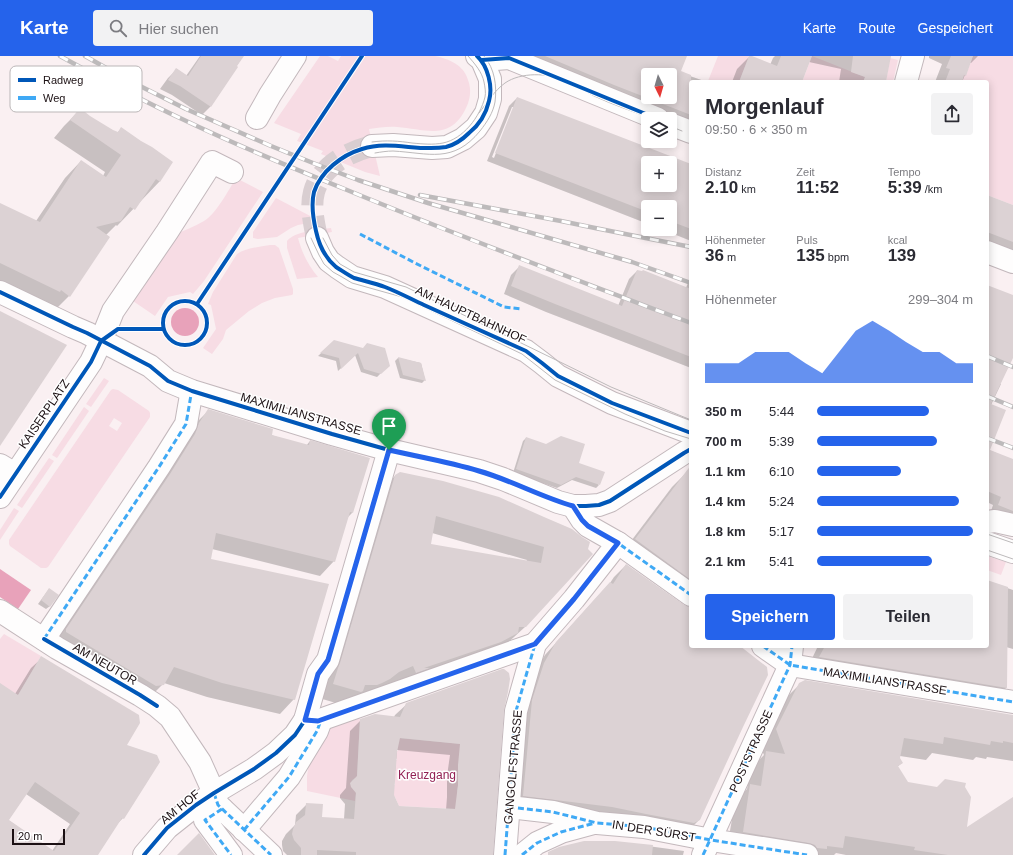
<!DOCTYPE html>
<html lang="de">
<meta charset="utf-8">
<style>
body{margin:0;font-family:Arial,sans-serif;background:#f2f2f3;color:#2b2b33;height:100vh;display:flex;flex-direction:column;font-size:15px;white-space:nowrap}
*{box-sizing:border-box;margin:0}
p{font-size:13px;color:#7c7c81}
.icon{flex:none;width:22px;height:22px;fill:none;stroke:currentColor;stroke-width:2;stroke-linecap:round;stroke-linejoin:round}
.map{position:relative;flex:1;overflow:hidden}
.sheet{position:absolute;left:689px;top:24px;width:300px;height:568px;display:flex;flex-direction:column;background:#fff;border-radius:4px;box-shadow:0 2px 10px #0003}
.sheet>*{flex:none}
.needle{width:26px;rotate:175deg}
.tools{position:absolute;left:641px;top:12px;display:grid;gap:8px}
.tools a{display:grid;place-items:center;width:36px;height:36px;border-radius:4px;background:#fff;box-shadow:0 2px 10px #0003;font-size:20px}
.scale{position:absolute;left:12px;bottom:10px;width:53px;box-sizing:border-box;padding-left:4px;border:2px solid #1b1013;border-top:0;font-size:11px;line-height:14px;white-space:nowrap;color:#1b1013;-webkit-text-stroke:3px #fff;paint-order:stroke}
.pin{position:absolute;display:grid;place-items:center;width:34px;height:34px;color:#fff;margin:-41px -17px;border-radius:50% 50% 50% 0;rotate:-45deg;box-shadow:0 0 4px #0007}
.pin .icon{rotate:45deg}
.round{display:grid;place-items:center;flex:none;width:42px;height:42px;border-radius:4px;background:#f2f2f3}
.head{display:flex;align-items:center;justify-content:space-between;height:68px;padding:0 16px}
h1{font-size:22px;font-weight:700;line-height:30px}
.metrics{display:grid;grid-template-columns:repeat(3,1fr);gap:6px;height:68px;padding:4px 16px}
.metrics div{display:grid;align-content:center}
.metrics b{font-size:17px;font-weight:700}
.metrics small{font-size:11px;font-weight:400}
.metrics p{font-size:11px}
.chart{height:112px;padding:8px 16px}
.chart p{display:flex;justify-content:space-between}
.chart svg{width:100%;height:72px;margin-top:4px;fill:#2563eb;opacity:.7}
.cta{display:flex;gap:8px;margin-top:auto;padding:8px 16px}
.cta a{flex:1;height:46px;border-radius:4px;background:#2563eb;color:#fff;font-size:16px;font-weight:700;line-height:46px;text-align:center}
.cta a+a{background:#f2f2f3;color:#2b2b33}
ul{padding:0 16px;list-style:none;font-size:13px}
li{display:grid;grid-template-columns:64px 48px 1fr;align-items:center;height:30px}
li i{height:10px;border-radius:5px;background:#2563eb}
header{display:flex;align-items:center;gap:24px;box-sizing:border-box;height:56px;padding:0 20px;background:#2563eb;color:#fff}
header strong{font-size:19px}
nav{display:flex;gap:22px;margin-inline-start:auto;font-size:14px}
.search{width:280px;height:36px;background:#f2f2f3;display:flex;align-items:center;gap:10px;box-sizing:border-box;padding:0 14px;border-radius:4px;color:#7c7c81;font-size:15px}
.map>svg:first-child{display:block}
</style>
<header>
<strong>Karte</strong>
<div class="search"><svg class="icon" aria-label="search" viewBox="0 0 24 24"><circle cx="10" cy="10" r="6"/><path d="M15 15l6 6"/></svg>Hier suchen</div>
<nav><a>Karte</a><a>Route</a><a>Gespeichert</a></nav>
</header>
<div class="map">
<svg width="1013" height="799" viewBox="0 0 1013 799">
<rect width="100%" height="100%" fill="#faf0f2"/>
<g fill="#f7dce4" fill-rule="evenodd">
<path d="M320,0h8l10,5 3,-5h94c14,3 29,9 33,24 4,10 2,21 -3,30 -16,31 -40,19 -68,17 -9,-1 -19,1 -28,2l11,47 -15,-4 -44,-18 2,-3 -26,-10 4,-7 -27,-11z"/>
<path d="M718,0h31l-10,26h-29l-2,-1z"/>
<path d="M812,0l53,21 -2,5h-61z"/>
<path d="M973,0h40v149l-26,-10v-113h-25l2,-7h2z"/>
<path d="M890,2l8,2 -5,22h-7z"/>
<path d="M236,122l27,14 -59,89 -11,13 -3,-2 -22,5 -13,19 -25,-17 45,-64c9,-5 19,-8 29,-14 12,-7 24,-30 32,-43z"/>
<path d="M276,142l38,20 1,3 -1,1 -16,3 -7,3 -14,9 -19,2 -5,-1v-6z"/>
<path d="M331,172l1,4 -34,6c4,15 10,27 20,39l-21,2 -10,-31v-7c8,-10 31,-11 44,-13z"/>
<path d="M270,189h5l4,3 14,41v5l-1,1 -17,3 -13,5 -13,8 -23,19 -3,9 -11,15 -9,-6 13,-19 -5,-24 -3,-1 5,-12 24,-38c9,-6 22,-7 33,-9z"/>
<path d="M104,322l5,3 -18,26 -5,-3z"/>
<path d="M113,333l5,1 31,21 1,2v4l-102,150 -2,1h-5l-31,-22 -1,-2v-4l102,-150zM114,362l8,5 -5,8 -8,-5z"/>
<path d="M84,351l5,4 -32,47 -5,-3z"/>
<path d="M49,402l5,3 -32,47 -5,-3z"/>
<path d="M14,452l5,3 -19,29v-10z"/>
<path d="M987,500l19,6 -5,13 -14,-5z"/>
<path d="M4,578l37,22 -23,39 -18,-10v-46z"/>
<path d="M360,662l-3,59 -5,3 -1,3 5,8 -1,10 -48,-10v-15l2,-13 13,-26 9,-10z"/>
<path d="M397,682l65,6 -4,33v1l2,1 -3,11 1,19 -59,-3 -4,-9 -3,-2 1,-10h2v-2l-1,-11h2v-1h-2l1,-11h2v-1l-2,-1 1,-7h2v-1l-2,-1z"/>
</g>
<g fill="#e8a2ba">
<circle cx="185" cy="266" r="14"/>
<path d="M0,513l31,21 -13,19 -18,-12z"/>
</g>
<g fill="#0003" fill-rule="evenodd">
<path d="M200,0h43l-33,51 -8,8 -30,-20 -12,-6 8,-11 9,-9 9,7z"/>
<path d="M522,0h164l-12,19 16,1 17,6h-16v50zM648,19h22v22h-22z"/>
<path d="M750,0l20,9 3,-7 2,-2h115l-5,26h-46l2,-13 -32,-7 -8,20h-69l5,-13z"/>
<path d="M929,0h49l-7,7h-1l-8,19h-27l7,-18 -13,-6z"/>
<path d="M517,42l174,67v76l-30,-12h9v-22h-22v17l-161,-63 22,-55zM512,51h2l-20,51 -2,-1zM648,107h22v22h-22z"/>
<path d="M80,54l9,7 28,16 4,-4 39,52 -43,45 -1,-1 -10,10 3,2 -40,59 -17,17 -52,-25v-84l36,17 29,-43 16,-17 22,15 2,-4 -51,-34 10,-12z"/>
<path d="M987,140l26,10v52l-26,-11z"/>
<path d="M519,211l99,39 11,-27 8,-8 49,17 5,-13v93l-145,-56 -42,-18 7,-19z"/>
<path d="M987,230l26,10v60l-13,28h1l-10,21 -2,45 24,10v63l-23,-9 3,-9 -6,-3z"/>
<path d="M334,285l29,8 26,16 -12,12 -16,-5 -6,-17 -17,16 -2,-10 -18,-5z"/>
<path d="M398,302l23,5 4,17 -3,3 -22,-5 -5,-17z"/>
<path d="M209,354l62,25 35,11 4,-5 58,17 -16,55 -5,5 -13,43 -14,15 -108,-27 -2,11 84,139 -14,15 -73,-17 -43,-14 -16,16 -96,-52 142,-222z"/>
<path d="M526,382l51,26 22,21 -3,3 -24,-8 -15,8 -44,-15 10,-32z"/>
<path d="M686,417l5,2v127l-69,-49 50,-66z"/>
<path d="M395,420l177,54 -47,97 -22,20 -101,39 -3,-6 -53,26 -27,-8 62,-208zM432,477l95,27 -1,2 -96,-17z"/>
<path d="M626,509l65,45v36h48l-39,173 -13,13 -176,-24 21,-132 13,-21 53,-59 12,-13 4,-6z"/>
<path d="M987,525l26,9v59l-7,-2v41l-14,14 -186,-31 12,-25h169z"/>
<path d="M49,533l1,17 -4,3 -8,-5z"/>
<path d="M42,602l84,88 -3,72 -7,7 -19,30h-97v-169l15,8 16,-26zM26,738l44,30 -18,27 -44,-31z"/>
<path d="M800,628l213,32v45l-26,-4 -1,2 -10,-2 -3,3 -41,-7 -6,7 -26,-4 -1,2 3,5 -5,4 11,16 58,46 47,-1v27h-167l-10,-2 -2,2h-63l-44,-7 8,-46 12,-13 4,-21 13,-13 -4,-9 23,-45z"/>
<path d="M407,648l96,6 -11,145h-205l-4,-4 -1,-6v-4l4,-7 9,-9 1,-10 11,-11 14,14 23,1 1,-15 -5,-6v-3l6,-7 4,-57 11,-11 33,-3 1,-2zM397,694l53,5 -3,21v21l-1,13 -47,-3 -6,-11z"/>
<path d="M626,787l58,8 -1,4h-135l4,-3z"/>
</g>
<g fill="#dcd2d4" fill-rule="evenodd">
<path d="M201,0h43l-7,10 1,1 -27,40 -31,-21 -12,-6 8,-12 12,8z"/>
<path d="M545,0h142l-6,15 10,4v40l-77,-30zM648,19h22v22h-22z"/>
<path d="M749,0h3l25,10 4,-10h31l-10,26h-63z"/>
<path d="M853,0h38l-5,26h-23l2,-5 -14,-5z"/>
<path d="M951,0h22l-7,20 -2,-1 -2,7h-17l5,-13 -4,-1z"/>
<path d="M517,41l174,67v65l-21,-8v-14h-22v5l-153,-59zM648,107h22v22h-22z"/>
<path d="M80,52l10,8 23,14 5,2 3,-5 20,14 11,6 21,15 -13,20 -4,-3 -21,31 -5,-3 -9,14 -25,6 14,10 -40,60 -9,-7 -1,2 -60,-29v-60l40,19 41,-62 25,17 15,-22 -51,-35z"/>
<path d="M987,139l26,10v37l-26,-10z"/>
<path d="M519,209l103,41 15,-36 5,1 1,-1 48,19v68l-136,-53 -44,-18z"/>
<path d="M987,229l26,10v63l-22,46 15,6 -16,40 23,9v52l-15,-6 3,-8 -14,-6z"/>
<path d="M0,255l67,34 -67,101z"/>
<path d="M334,284l29,8 4,-5 18,5 5,18 -9,8 -17,-5 -6,-16 -17,16 -2,-11 -19,-5z"/>
<path d="M398,301l23,6 5,18 -23,-6z"/>
<path d="M208,353l65,20 -1,6 15,4 22,6 1,-5 60,18 -17,55 -3,-1 -15,50 -119,-29 -5,26 118,25 -34,116 -73,-17 -48,-16 -10,18 -8,1 -90,-54v-3l104,-155 25,-40 4,-11z"/>
<path d="M561,380l24,8 -6,19 26,9 -5,13 -24,-8 -15,8 -45,-16 10,-32 20,7z"/>
<path d="M691,409v115l-56,-41z"/>
<path d="M400,416l43,9 56,16 45,20 28,12 10,8 8,5 -2,7 5,5 -67,73h-7l-1,6 -17,9 -77,26h6l-14,5 -3,-7 -14,6 -9,7 -8,4 -5,2h-12l-2,6 -2,1 -28,-8 5,-16 2,-5 55,-188zM436,460l108,31 -3,16 -110,-19z"/>
<path d="M626,508l58,41 7,2v39h49l27,21 1,8 -25,52 -43,93 -6,3 -48,-9 -34,-7 -89,-11 9,-96 12,-37 12,-21 54,-60 3,2z"/>
<path d="M987,524l21,7 -1,101 -188,-31 6,-11h162z"/>
<path d="M49,532l10,7 -9,12 -9,-7z"/>
<path d="M41,600l98,59 1,8 -13,22 30,10 3,7 -36,57 -2,-1 -24,37h-98v-172l18,12zM35,726l45,31 -26,38 -45,-31z"/>
<path d="M502,613h2l5,4 1,6 -2,13 -4,18 -11,145h-137v-3l-39,-2v5h-16v-7l-7,-8 -2,-6 1,-5 3,-7 9,-7 1,-12 17,1 -1,13 32,2 2,-26 -5,-6 -1,-4 7,-7 3,-57 15,-5 25,3 6,-14zM400,682l60,6 -2,21v20l-3,24 -56,-3 -5,-11 3,-43z"/>
<path d="M805,624l208,35v28l-10,-2v2l-12,-2 -1,4 -46,-8 -1,7 -39,-6 -4,20 3,5 -5,3 10,16 29,5 8,-8 21,4 -1,4 6,10 -4,30 46,-30v58h-65l-34,-5 1,-3 -70,-11 -2,12 -16,-2v3l-10,-1 -2,-3 -6,-2 -66,-11 7,-48 11,2 5,-35 19,3 -9,-25 23,-46z"/>
<path d="M199,777l16,22h-38z"/>
<path d="M584,785h31l38,4 -1,10h-104v-3l11,-5z"/>
</g>
<g fill="none" stroke-linecap="round" stroke-linejoin="round">
<path stroke="#d9ced1" stroke-width="22" stroke-dasharray="22 11" stroke-linecap="butt" d="M317,182c-3,-15 -7,-31 -3,-46 7,-26 34,-40 58,-46"/>
<g stroke="#c3b8bc" stroke-width="24">
<g id="minor">
<path d="M482,4l27,-2 149,61"/>
<path d="M906,26l7,-26"/>
<path d="M257,62l13,-23 25,-39"/>
<path d="M670,68l21,8"/>
<path d="M372,90l21,-1 39,3 15,-1 16,-8 13,-11 10,-15 4,-14v-20l-8,-19 -5,-4"/>
<path d="M317,182l6,14 6,9 8,6 15,10 33,10 141,64 16,12 16,13 54,27 79,30"/>
<path d="M987,196l26,10"/>
<path d="M0,236l73,35 14,6 63,33 18,15 24,10 140,43 57,16 90,21 24,8 55,23 15,4h13l13,-1 11,-4 74,-48 7,-4"/>
<path d="M0,409l15,9"/>
<path d="M0,441l91,-135 10,-21 12,-30 54,-79 45,-70 20,10"/>
<path d="M573,450l9,14 6,6 30,17 73,52"/>
<path d="M987,466l8,-1 18,4"/>
<path d="M987,487l26,9"/>
<path d="M0,555l57,37 83,47 17,11 13,11 30,45 14,31 4,12 53,50"/>
<path d="M44,583l115,-172 27,-43 5,-29"/>
<path d="M763,590l27,19 223,37"/>
<path d="M305,664l12,1 218,-77"/>
<path d="M509,751l44,5 44,11 47,4 67,13 96,15"/>
<path d="M222,753l-17,11 26,35"/>
<path d="M244,774l45,-53 28,-46 4,-11"/>
<path d="M144,799l23,-27 29,-23 18,-12 40,-24 22,-16 19,-18 10,-15 13,-46 10,-14 61,-210"/>
<path d="M505,799l11,-144 19,-67 39,-45 44,-56"/>
<path d="M522,799l15,-12 24,-11 33,-9"/>
<path d="M703,799l87,-190 2,-19"/>
</g>
</g>
<use href="#minor" stroke="#fefdfd" stroke-width="22"/>
<g stroke="#bdbabb" stroke-width="1">
<path d="M504,0l41,17"/>
<path d="M479,57c8,-10 15,-22 26,-30 16,-11 42,-10 60,-3 10,5 19,11 29,16 19,9 39,15 58,23"/>
<path d="M670,70l12,5"/>
<path d="M372,86c14,-2 27,-1 40,1 11,1 21,2 31,0 20,-4 37,-26 42,-46 1,-4 0,-10 -1,-15 -2,-10 -9,-18 -16,-26"/>
<path d="M375,97c6,-1 12,-2 18,-2 36,2 60,13 87,-20 7,-9 13,-18 15,-29 2,-16 0,-33 -11,-46"/>
<path d="M311,182l8,17 5,9 9,8 9,5 10,6 50,14 120,57 33,26 70,34 40,17 26,8"/>
<path d="M323,182l9,17 8,9 14,8 52,15 148,72 57,28 80,33"/>
<path d="M987,478l26,9"/>
<path d="M987,494l26,9"/>
</g>
<g stroke="#bdbabb" stroke-width="4.5">
<g id="rail">
<path d="M60,0c40,22 81,44 122,63 54,26 110,49 165,71 114,47 229,90 344,133"/>
<path d="M85,0l39,22 62,31 85,37 42,17 45,17 70,23 204,59 59,21"/>
<path d="M420,139l141,26 34,7 96,19"/>
<path d="M987,300l26,11"/>
<path d="M987,340l26,11"/>
<path d="M987,382l26,10"/>
</g>
</g>
<use href="#rail" stroke="#fff" stroke-width="3" stroke-dasharray="9" stroke-linecap="butt"/>
<g stroke="#3fa9f5" stroke-width="3" stroke-dasharray="6 3" stroke-linecap="butt">
<path d="M360,178l55,29 89,44 18,2"/>
<path d="M573,450l9,14 6,6 30,17 73,52"/>
<path d="M44,583l115,-172 27,-43 5,-29"/>
<path d="M763,590l27,19 223,37"/>
<path d="M305,664l12,1 218,-77"/>
<path d="M214,737l4,12 53,50"/>
<path d="M509,751l44,5 44,11 47,4 67,13 96,15"/>
<path d="M222,753l-17,11 26,35"/>
<path d="M244,774l45,-53 28,-46 4,-11"/>
<path d="M505,799l11,-144 19,-67 39,-45 44,-56"/>
<path d="M522,799l15,-12 24,-11 34,-9"/>
<path d="M703,799l87,-190 2,-19"/>
</g>
<g stroke="#fff" stroke-width="6">
<g id="cycleway">
<path d="M477,0c11,10 16,31 12,45 -3,13 -10,24 -20,32 -6,6 -15,12 -23,14 -28,5 -56,-7 -84,2 -20,6 -41,22 -48,43 -3,12 -1,26 2,39 3,14 8,26 20,36 5,3 12,8 18,11 10,3 21,5 31,9 13,5 26,12 39,18 34,15 68,31 102,46l16,12 16,13 54,27 79,30"/>
<path d="M482,4l27,-2 149,61"/>
<path d="M0,236l73,35 14,6 63,33 18,15 24,10 140,43 57,16 90,21 24,8 55,23 15,4h13l13,-1 11,-4 74,-48 7,-4"/>
<circle cx="185" cy="267" r="22"/>
<path d="M197,248l165,-248"/>
<path d="M0,441l91,-135 10,-21 17,-12h45"/>
<path d="M44,583l96,56 17,11"/>
<path d="M144,799l23,-27 29,-23 18,-12 40,-24 22,-16 19,-18 10,-15"/>
</g>
</g>
<use href="#cycleway" stroke="#0057b8" stroke-width="4"/>
</g>
<g fill="none" stroke-linecap="round" stroke-linejoin="round">
<g stroke="#fff" stroke-width="8">
<path id="route" d="M389,394c30,7 60,12 90,21 32,9 62,26 94,35l9,14 6,6 30,17 -44,56 -39,45 -217,77 -13,-1 13,-46 10,-14z"/>
</g>
<use href="#route" stroke="#2563eb" stroke-width="5"/>
</g>
<g text-anchor="middle" dominant-baseline="central" stroke-width="3" stroke-linejoin="round" paint-order="stroke">
<g font-size="12" fill="#1b1013" stroke="#fff">
<text transform="translate(471 259) rotate(25)">AM HAUPTBAHNHOF</text>
<text transform="translate(44 358) rotate(-56)">KAISERPLATZ</text>
<text transform="translate(301 358) rotate(16)">MAXIMILIANSTRASSE</text>
<text transform="translate(105 608) rotate(30)">AM NEUTOR</text>
<text transform="translate(885 625) rotate(9)">MAXIMILIANSTRASSE</text>
<text transform="translate(751 695) rotate(-66)">POSTSTRASSE</text>
<text transform="translate(513 711) rotate(-85)">GANGOLFSTRASSE</text>
<text transform="translate(180 751) rotate(-39)">AM HOF</text>
<text transform="translate(654 775) rotate(9)">IN DER SÜRST</text>
</g>
<g font-size="12" fill="#921f53" stroke="#fff">
<text x="427" y="719">Kreuzgang</text>
</g>
</g>
<rect x="10" y="10" width="132" height="46" rx="6" fill="#fff" stroke="#bbb7b8" stroke-width="1"/>
<rect x="18" y="22" width="18" height="4" fill="#0057b8"/>
<rect x="18" y="40" width="18" height="4" fill="#3fa9f5"/>
<g font-size="11" fill="#1b1013">
<text x="43" y="28">Radweg</text>
<text x="43" y="46">Weg</text>
</g>
</svg>
<div class="tools">
<a><svg class="needle" viewBox="-14 -14 28 28"><path d="M0-13l5 13h-10z" fill="#e53935"/><path d="M0 13l5-13h-10z" fill="#7c7c81"/></svg></a>
<a><svg class="icon" aria-label="layers" viewBox="0 0 24 24"><path d="M12 4l9 5-9 5-9-5zM3 14l9 5 9-5"/></svg></a>
<a>+</a>
<a>−</a>
</div>
<div class="scale">20 m</div>
<div class="pin" style="left:389px;top:394px;background:#1e9e55"><svg class="icon" aria-label="arrive" viewBox="0 0 24 24"><path d="M6 21V4h12l-3 4 3 4H6"/></svg></div>
<section class="sheet">
<div class="head"><div><h1>Morgenlauf</h1><p>09:50 · 6 × 350 m</p></div><a class="round"><svg class="icon" aria-label="share" viewBox="0 0 24 24"><path d="M12 15V3M7 8l5-5 5 5M5 13v7h14v-7"/></svg></a></div>
<div class="metrics">
<div><p>Distanz</p><b>2.10<small> km</small></b></div>
<div><p>Zeit</p><b>11:52</b></div>
<div><p>Tempo</p><b>5:39<small> /km</small></b></div>
</div>
<div class="metrics">
<div><p>Höhenmeter</p><b>36<small> m</small></b></div>
<div><p>Puls</p><b>135<small> bpm</small></b></div>
<div><p>kcal</p><b>139</b></div>
</div>
<div class="chart"><p><span>Höhenmeter</span>299–304 m</p>
<svg viewBox="0 0 160 44" preserveAspectRatio="none"><path d="M0 44V32L10 32L20 32L30 25L40 25L50 25L60 32L70 38L80 25L90 12L100 6L110 12L120 19L130 25L140 25L150 32L160 32V44z"/></svg>
</div>
<ul>
<li><b>350 m</b>5:44<i style="width:72%"></i></li>
<li><b>700 m</b>5:39<i style="width:77%"></i></li>
<li><b>1.1 km</b>6:10<i style="width:54%"></i></li>
<li><b>1.4 km</b>5:24<i style="width:91%"></i></li>
<li><b>1.8 km</b>5:17<i style="width:100%"></i></li>
<li><b>2.1 km</b>5:41<i style="width:74%"></i></li>
</ul>
<div class="cta"><a>Speichern</a><a>Teilen</a></div>
</section>
</div>
